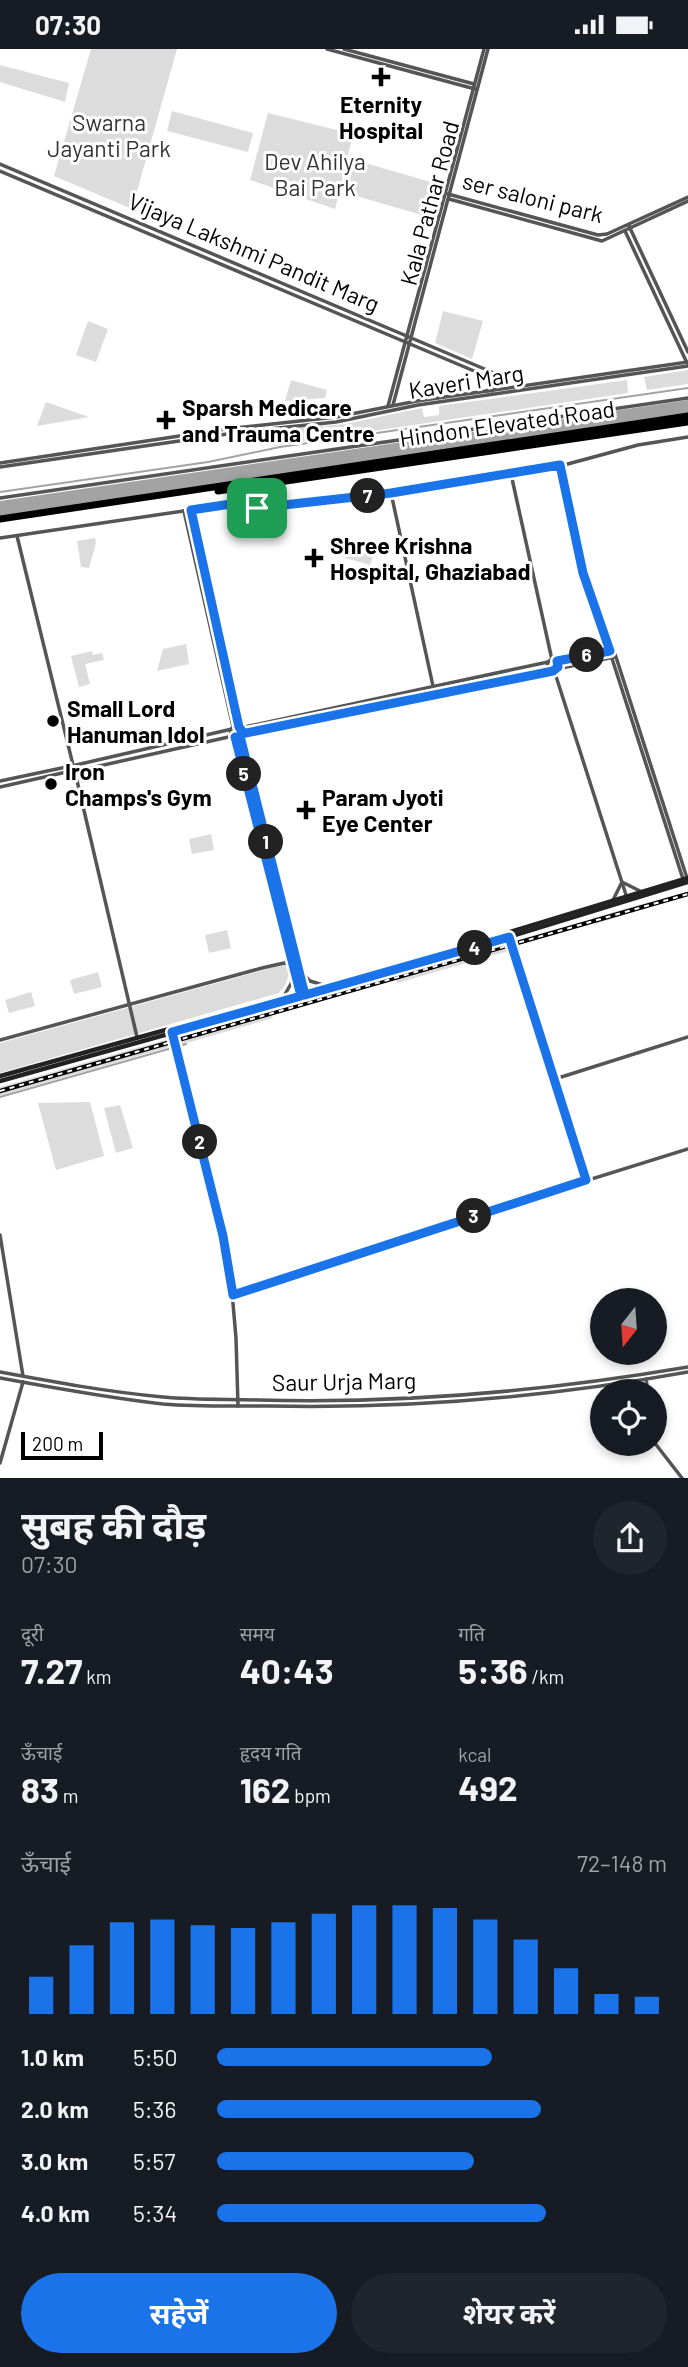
<!DOCTYPE html>
<html lang="hi">
<meta charset="utf-8">
<style>
body{margin:0;font-family:Barlow,"Noto Sans Devanagari",sans-serif;background:#20242c;color:#f1f3f6;height:100vh;display:flex;flex-direction:column;font-size:26px;white-space:nowrap}
*{box-sizing:border-box;margin:0}
p{font-size:23px;color:#9ea1a6}
.icon{flex:none;width:38px;height:38px;fill:none;stroke:currentColor;stroke-width:2;stroke-linecap:round;stroke-linejoin:round}
.map{position:relative;height:1429px;overflow:hidden}
.side{display:flex;flex-direction:column;background:#171b24;flex:1}
.side>*{flex:none}
.needle{width:46px;rotate:197deg}
.fabs{position:absolute;left:590px;top:1239px;display:grid;gap:14px}
.fabs a{display:grid;place-items:center;width:77px;height:77px;border-radius:50%;background:#171b24;box-shadow:0 4px 10px #0003;font-size:35px}
.scale{position:absolute;left:21px;bottom:18px;width:82px;box-sizing:border-box;padding-left:7px;border:4px solid #000;border-top:0;font-size:19px;line-height:24px;white-space:nowrap;color:#000;-webkit-text-stroke:5px #fff;paint-order:stroke}
.pin{position:absolute;display:grid;place-items:center;width:60px;height:60px;color:#fff;margin:-30px;border-radius:14px;box-shadow:0 4px 10px #0006}
.km{position:absolute;width:35px;height:35px;margin:-18px;border-radius:50%;background:#222;color:#fff;font-size:19px;line-height:35px;text-align:center}
.round{display:grid;place-items:center;flex:none;width:74px;height:74px;border-radius:37px;background:#20242c}
.head{display:flex;align-items:center;justify-content:space-between;height:119px;padding:0 21px}
h1{font-size:38px;font-weight:700;line-height:52px}
.stats{display:grid;grid-template-columns:repeat(3,1fr);gap:10px;height:119px;padding:7px 21px}
.stats div{display:grid;align-content:center}
.stats b{font-size:35px;font-weight:700}
.stats small{font-size:19px;font-weight:400}
.stats p{font-size:19px}
.chart{height:196px;padding:14px 21px}
.chart p{display:flex;justify-content:space-between}
.chart svg{width:100%;height:126px;margin-top:7px;stroke:#1a73e8;stroke-width:6}
.button{display:flex;gap:14px;margin-top:auto;padding:14px 21px}
.button a{flex:1;height:80px;border-radius:42px;background:#1a73e8;color:#fff;font-size:28px;font-weight:700;line-height:80px;text-align:center}
.button a+a{background:#20242c;color:#f1f3f6}
ul{padding:0 21px;list-style:none;font-size:23px}
li{display:grid;grid-template-columns:112px 84px 1fr;align-items:center;height:52px}
li i{height:18px;border-radius:9px;background:#1a73e8}
.status{display:flex;justify-content:space-between;align-items:center;height:49px;padding:0 35px;background:#171b24;direction:ltr}
.status svg{height:19px;fill:currentColor}
.map>svg:first-child{display:block}
</style>
<div class="status"><b>07:30</b><svg viewBox="0 0 49 12"><path d="M0 12V9h3v3zM5 12V6h3v6zM10 12V3h3v9zM15 12V0h3v12zM26 1h20v11H26zM47 4h2v5h-2z"/></svg></div>
<div class="map">
<svg width="688" height="1429" viewBox="0 0 688 1429">
<rect width="100%" height="100%" fill="#fff"/>
<g fill="#dcdcdc">
<path d="M91,0h86l-45,160 -78,-33z"/>
<path d="M0,16l69,18 -4,19 -65,-20z"/>
<path d="M172,62l81,22 -5,19 -81,-21z"/>
<path d="M268,64l85,21 -18,75 -85,-29z"/>
<path d="M355,111l86,25 -9,33 -86,-25z"/>
<path d="M443,262l40,10 -11,38 -37,-16z"/>
<path d="M88,272l20,8 -12,33 -20,-7z"/>
<path d="M688,321v14l-41,6 -3,-13z"/>
<path d="M291,331l36,10 -2,8 -40,3z"/>
<path d="M627,331l1,13 -355,53 -2,-15 74,-7 77,-16 2,9 15,-2v-9z"/>
<path d="M46,353l43,15 -52,9z"/>
<path d="M95,489l1,5 -7,25 -8,-1 -4,-26z"/>
<path d="M349,496l25,8 -4,12 -25,-7z"/>
<path d="M186,595l3,20 -32,7 6,-22z"/>
<path d="M92,602l1,4 9,-2 2,7 -19,4 5,20 -11,3 -8,-31z"/>
<path d="M211,785l3,16 -22,4 -3,-15z"/>
<path d="M649,853l2,5 -56,17 -2,-6z"/>
<path d="M227,881l4,18 -22,5 -4,-18z"/>
<path d="M510,894l2,7 -115,33 -2,-8z"/>
<path d="M286,915c6,10 0,21 -7,29l-279,80v-30z"/>
<path d="M98,923l4,15 -28,7 -4,-14z"/>
<path d="M31,943l4,14 -26,7 -4,-13z"/>
<path d="M270,962l3,7 -93,27v-9z"/>
<path d="M168,990l5,7 -173,50v-9z"/>
<path d="M90,1053l14,54 -48,14 -18,-67z"/>
<path d="M120,1056l13,43 -17,5 -12,-45z"/>
</g>
<path fill="#a3a3a3" d="M688,351v19l-688,99v-17z"/>
<g fill="none" stroke-linecap="round" stroke-linejoin="round">
<g stroke="#a3a3a3" stroke-width="2">
<path d="M0,443l208,-30 72,-15 408,-59"/>
<path d="M0,1048l186,-53"/>
</g>
<g stroke="#555" stroke-width="3.5">
<path d="M327,0l148,40"/>
<path d="M344,0l130,35"/>
<path d="M0,115l494,209 -2,18"/>
<path d="M0,122l493,208"/>
<path d="M448,145l150,41 9,-1 81,-37"/>
<path d="M449,150l153,42 86,-40"/>
<path d="M629,177l59,126"/>
<path d="M625,182l62,132"/>
<path d="M488,342l3,-19"/>
<path d="M393,356l95,-356"/>
<path d="M388,357l96,-357"/>
<path d="M0,414l226,-34 110,-12 81,-16 271,-39"/>
<path d="M564,416l22,107 30,85 71,221"/>
<path d="M560,417l28,125 19,52 76,236"/>
<path d="M0,418l241,-35 95,-10 82,-17 270,-39"/>
<path d="M511,425l41,186"/>
<path d="M391,444l42,193"/>
<path d="M0,449l688,-100"/>
<path d="M191,461l47,217"/>
<path d="M184,462l49,216"/>
<path d="M17,487l56,229"/>
<path d="M0,489l231,-34 26,4h18l116,-15 173,-28 74,-20 50,-8"/>
<circle cx="553" cy="616" r="5.5"/>
<path d="M557,612l53,-10"/>
<path d="M557,620l57,-12"/>
<path d="M554,621l73,228"/>
<circle cx="236" cy="683" r="5.5"/>
<path d="M240,679l308,-66"/>
<path d="M241,685l309,-64"/>
<path d="M240,687l64,256"/>
<path d="M235,688l65,256"/>
<path d="M76,716l156,-36"/>
<path d="M77,722l156,-35"/>
<path d="M75,723l62,265"/>
<path d="M0,732l71,-15"/>
<path d="M0,738l71,-16"/>
<path d="M613,851l9,-18 18,9"/>
<path d="M509,888l77,243"/>
<path d="M301,923l9,9 13,4"/>
<path d="M284,947l8,-14 2,-9"/>
<path d="M172,983l58,237 6,69 2,68"/>
<path d="M0,991l262,-72 22,-5 9,1"/>
<path d="M555,1030l133,-42"/>
<path d="M0,1186l23,141"/>
<path d="M233,1246l191,-61 84,-29 180,-56"/>
<path d="M0,1323c54,10 108,20 163,25 32,3 64,2 96,3 143,4 288,-9 429,-33"/>
<path d="M0,1329c54,10 108,20 163,26 35,3 71,2 106,2 140,3 281,-9 419,-34"/>
<path d="M646,1330l2,12"/>
<path d="M654,1393l28,36"/>
<path d="M0,1414l23,-81"/>
</g>
<g stroke="#222" stroke-width="4.5">
<path d="M0,1027l431,-120 257,-78"/>
<path d="M0,1032l433,-121 255,-78"/>
</g>
<g stroke="#000" stroke-width="7">
<path d="M218,442l470,-69"/>
<path d="M0,470l688,-103"/>
</g>
<g stroke="#000" stroke-width="4.5">
<path id="rail" d="M0,1042l688,-197"/>
</g>
<use href="#rail" stroke="#fff" stroke-width="2" stroke-dasharray="5" stroke-linecap="butt"/>
</g>
<g fill="none" stroke-linecap="round" stroke-linejoin="round">
<g stroke="#fff" stroke-width="14">
<path id="route" d="M257,459l-26,-4 -40,6 48,217 3,4 -2,5 64,255 -4,1 1,4 -129,36 51,204 10,59 353,-115 -77,-243 -204,58 -1,-4 -4,1 -65,-255c3,1 5,0 6,-3l312,-63 5,-4 -1,-6 53,-10 -27,-78 -23,-108 -169,28 -134,15"/>
</g>
<use href="#route" stroke="#1a73e8" stroke-width="9"/>
</g>
<g fill="#000" stroke="#fff" stroke-width="2.5">
<path d="M377.5 17.5h7v7h7v7h-7v7h-7v-7h-7v-7h7z"/>
<path d="M162.5 360.5h7v7h7v7h-7v7h-7v-7h-7v-7h7z"/>
<path d="M310.5 498.5h7v7h7v7h-7v7h-7v-7h-7v-7h7z"/>
<circle cx="53" cy="672" r="7"/>
<circle cx="51" cy="735" r="7"/>
<path d="M302.5 750.5h7v7h7v7h-7v7h-7v-7h-7v-7h7z"/>
</g>
<g text-anchor="middle" dominant-baseline="central" stroke-width="6" stroke-linejoin="round" paint-order="stroke">
<g font-size="23" font-weight="bold" fill="#000" stroke="#fff" text-anchor="start">
<text x="381" y="55" text-anchor="middle">Eternity<tspan x="381" dy="26">Hospital</tspan></text>
<text x="182" y="358">Sparsh Medicare<tspan x="182" dy="26">and Trauma Centre</tspan></text>
<text x="330" y="496">Shree Krishna<tspan x="330" dy="26">Hospital, Ghaziabad</tspan></text>
<text x="67" y="659">Small Lord<tspan x="67" dy="26">Hanuman Idol</tspan></text>
<text x="65" y="722">Iron<tspan x="65" dy="26">Champs's Gym</tspan></text>
<text x="322" y="748">Param Jyoti<tspan x="322" dy="26">Eye Center</tspan></text>
</g>
<g font-size="23" fill="#333" stroke="#fff">
<text x="109" y="73">Swarna<tspan x="109" dy="26">Jayanti Park</tspan></text>
<text x="315" y="112">Dev Ahilya<tspan x="315" dy="26">Bai Park</tspan></text>
</g>
<g font-size="23" fill="#000" stroke="#fff">
<text transform="translate(533 148) rotate(14)">ser saloni park</text>
<text transform="translate(429 154) rotate(-75)">Kala Pathar Road</text>
<text transform="translate(254 203) rotate(23)">Vijaya Lakshmi Pandit Marg</text>
<text transform="translate(466 332) rotate(-9)">Kaveri Marg</text>
<text transform="translate(507 374) rotate(-8)">Hindon Elevated Road</text>
<text transform="translate(344 1332) rotate(-1)">Saur Urja Marg</text>
</g>
</g>
</svg>
<div class="fabs">
<a><svg class="needle" viewBox="-14 -14 28 28"><path d="M0-13l5 13h-10z" fill="#e53935"/><path d="M0 13l5-13h-10z" fill="#9ea1a6"/></svg></a>
<a><svg class="icon" aria-label="locate" viewBox="0 0 24 24"><circle cx="12" cy="12" r="6"/><path d="M12 2v4M12 18v4M2 12h4M18 12h4"/></svg></a>
</div>
<div class="scale">200 m</div>
<div class="pin" style="left:257px;top:459px;background:#1e9e55"><svg class="icon" aria-label="arrive" viewBox="0 0 24 24"><path d="M6 21V4h12l-3 4 3 4H6"/></svg></div>
<b class="km" style="left:266px;top:793px">1</b>
<b class="km" style="left:200px;top:1093px">2</b>
<b class="km" style="left:474px;top:1167px">3</b>
<b class="km" style="left:475px;top:899px">4</b>
<b class="km" style="left:244px;top:725px">5</b>
<b class="km" style="left:587px;top:606px">6</b>
<b class="km" style="left:368px;top:447px">7</b>
</div>
<section class="side">
<div class="head"><div><h1>सुबह की दौड़</h1><p>07:30</p></div><a class="round"><svg class="icon" aria-label="share" viewBox="0 0 24 24"><path d="M12 15V3M7 8l5-5 5 5M5 13v7h14v-7"/></svg></a></div>
<div class="stats">
<div><p>दूरी</p><b>7.27<small> km</small></b></div>
<div><p>समय</p><b>40:43</b></div>
<div><p>गति</p><b>5:36<small> /km</small></b></div>
</div>
<div class="stats">
<div><p>ऊँचाई</p><b>83<small> m</small></b></div>
<div><p>हृदय गति</p><b>162<small> bpm</small></b></div>
<div><p>kcal</p><b>492</b></div>
</div>
<div class="chart"><p><span>ऊँचाई</span>72–148 m</p>
<svg viewBox="0 0 160 44" preserveAspectRatio="none"><path d="M5 44V31M15 44V20M25 44V12M35 44V11M45 44V13M55 44V14M65 44V12M75 44V9M85 44V6M95 44V6M105 44V7M115 44V11M125 44V18M135 44V28M145 44V37M155 44V38"/></svg>
</div>
<ul>
<li><b>1.0 km</b>5:50<i style="width:61%"></i></li>
<li><b>2.0 km</b>5:36<i style="width:72%"></i></li>
<li><b>3.0 km</b>5:57<i style="width:57%"></i></li>
<li><b>4.0 km</b>5:34<i style="width:73%"></i></li>
</ul>
<div class="button"><a>सहेजें</a><a>शेयर करें</a></div>
</section>
